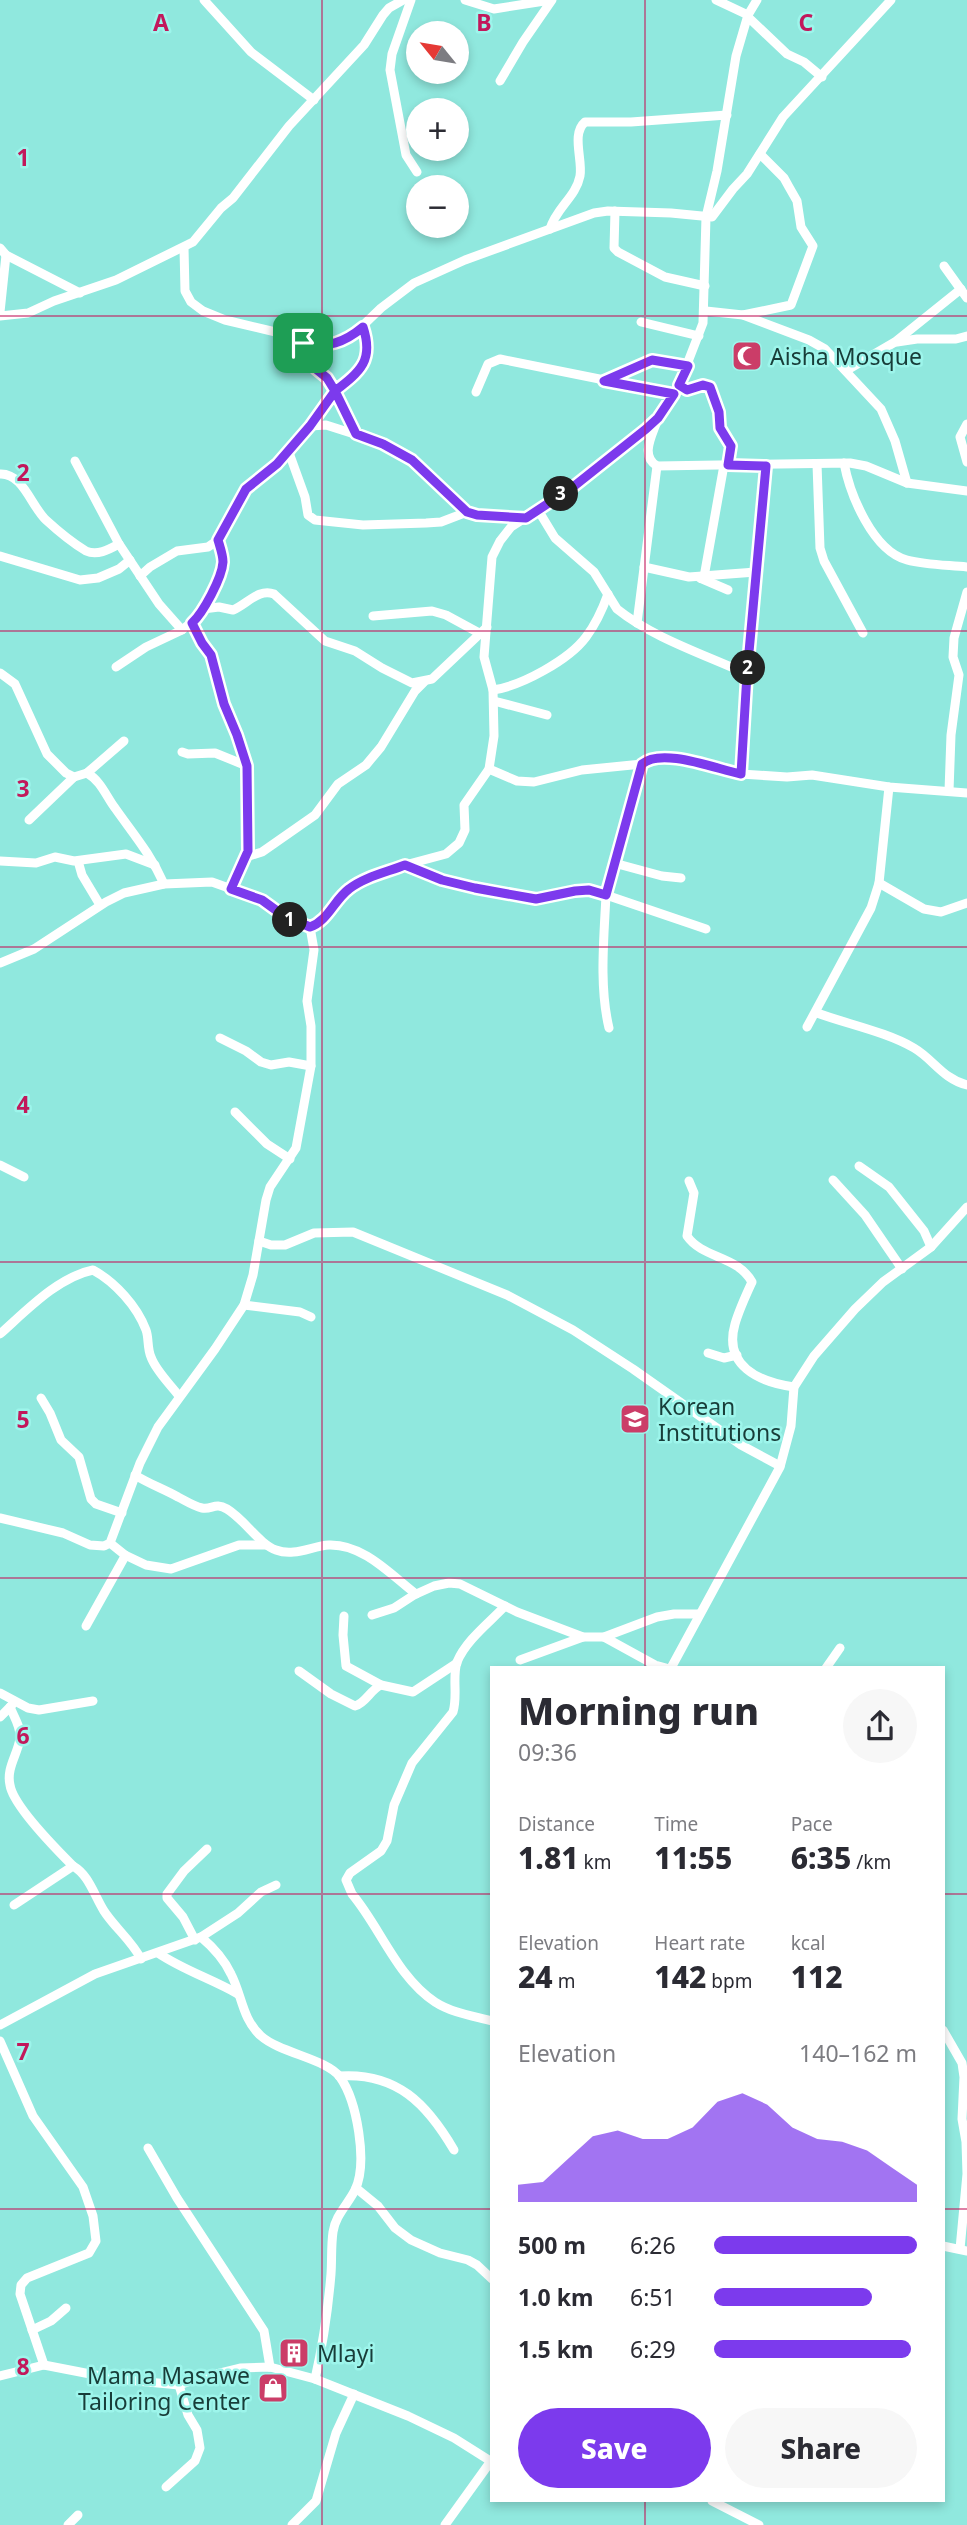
<!DOCTYPE html>
<meta charset="utf-8">
<style>
body{margin:0;font-family:"Noto Sans",sans-serif;background:#f7f7f7;color:#2b2b33;height:100vh;display:flex;flex-direction:column;font-size:26px;white-space:nowrap}
*{box-sizing:border-box;margin:0}
p{font-size:23px;color:#7c7c81}
.icon{flex:none;width:38px;height:38px;fill:none;stroke:currentColor;stroke-width:2;stroke-linecap:round;stroke-linejoin:round}
.map{position:relative;flex:1;overflow:hidden}
.details{position:absolute;left:490px;top:1666px;width:455px;height:836px;display:flex;flex-direction:column;background:#fff;border-radius:0px;box-shadow:0 4px 10px #0003}
.details>*{flex:none}
.needle{width:46px;rotate:300deg}
.fabs{position:absolute;left:406px;top:21px;display:grid;gap:14px}
.fabs a{display:grid;place-items:center;width:63px;height:63px;border-radius:50%;background:#fff;box-shadow:0 4px 10px #0003;font-size:35px}
.pin{position:absolute;display:grid;place-items:center;width:60px;height:60px;color:#fff;margin:-30px;border-radius:14px;box-shadow:0 4px 10px #0006}
.km{position:absolute;width:35px;height:35px;margin:-18px;border-radius:50%;background:#222;color:#fff;font-size:19px;line-height:35px;text-align:center}
.round{display:grid;place-items:center;flex:none;width:74px;height:74px;border-radius:37px;background:#f7f7f7}
.headline{display:flex;align-items:center;justify-content:space-between;height:119px;padding:0 28px}
h1{font-size:38px;font-weight:800;line-height:52px}
.stats{display:grid;grid-template-columns:repeat(3,1fr);gap:10px;height:119px;padding:7px 28px}
.stats div{display:grid;align-content:center}
.stats b{font-size:30px;font-weight:800}
.stats small{font-size:19px;font-weight:400}
.stats p{font-size:19px}
.chart{height:196px;padding:14px 28px}
.chart p{display:flex;justify-content:space-between}
.chart svg{width:100%;height:126px;margin-top:7px;fill:#7c3aed;opacity:.7}
.primary-button{display:flex;gap:14px;margin-top:auto;padding:14px 28px}
.primary-button a{flex:1;height:80px;border-radius:42px;background:#7c3aed;color:#fff;font-size:28px;font-weight:800;line-height:80px;text-align:center}
.primary-button a+a{background:#f7f7f7;color:#2b2b33}
ul{padding:0 28px;list-style:none;font-size:23px}
li{display:grid;grid-template-columns:112px 84px 1fr;align-items:center;height:52px}
li i{height:18px;border-radius:9px;background:#7c3aed}
.map>svg:first-child{display:block}
</style>
<div class="map">
<svg width="967" height="2525" viewBox="0 0 967 2525">
<rect width="100%" height="100%" fill="#90e8de"/>
<g fill="none" stroke-linecap="round" stroke-linejoin="round">
<g stroke="#fff" stroke-width="9">
<path d="M204,0l47,52 63,48"/>
<path d="M411,0l-19,54 -2,16 16,85 11,17"/>
<path d="M465,0l29,9 57,-9"/>
<path d="M716,0l32,15"/>
<path d="M748,17l39,37 17,8 18,15"/>
<path d="M500,81l23,-39 29,-42"/>
<path d="M615,211l-1,37 4,4 47,25 40,9"/>
<path d="M550,229c6,-21 26,-32 30,-53 3,-16 -9,-42 5,-54h46l96,-7"/>
<path d="M0,248l6,7 74,38"/>
<path d="M184,248l1,43 6,11 12,9 22,9 59,14 19,9 21,3 22,-6 8,-6 27,-26 33,-25 51,-23 129,-47 14,-2 63,2 41,4 21,-28 14,-15 36,-57 108,-117"/>
<path d="M944,266l23,32"/>
<path d="M706,311l37,4 66,25 16,9 56,60 14,32 12,42"/>
<path d="M0,312l6,-57"/>
<path d="M743,315l48,-10 22,-59 -12,-19 -4,-26 -8,-14 -5,-9 -24,-24"/>
<path d="M0,316l28,-3 26,-12 62,-21 77,-38 28,-34 12,-10 56,-72 75,-81 19,-30 6,-7 14,-8"/>
<path d="M641,322l58,14"/>
<path d="M897,342l20,-3h39l11,-3"/>
<path d="M303,343l13,26 14,13 26,52"/>
<path d="M847,370l48,-28 66,-53"/>
<path d="M604,381l47,-21 37,6"/>
<path d="M679,385l11,5 13,-5 7,2 9,25 1,16 11,18 -3,19"/>
<path d="M476,392l12,-28 12,-5 174,35"/>
<path d="M657,421c-5,15 -17,35 0,45l193,-3 16,3 41,17 60,8"/>
<path d="M967,424l-7,13 7,25"/>
<path d="M310,426l16,-1 44,14 33,16 64,57 10,3 49,3"/>
<path d="M288,450l17,47 3,18 7,5 48,5 63,-2 15,-1 26,-10"/>
<path d="M75,461l44,83 40,60 23,26"/>
<path d="M844,463c6,32 29,88 63,97 19,5 41,5 60,7"/>
<path d="M817,464l3,84 4,13 39,72"/>
<path d="M0,474c23,-1 31,32 46,46 12,11 25,22 40,31 11,5 22,-1 33,-7"/>
<path d="M538,510l17,28 39,34 23,37c36,29 89,46 130,65"/>
<path d="M0,556l80,24 18,-2 21,-9 11,-9"/>
<path d="M644,567l45,10 67,-5"/>
<path d="M140,576l10,-9 27,-16 31,-4 10,-7 28,-51 31,-25 20,-26 13,-12 16,-24 33,-33 7,-10 2,-7 -5,-25"/>
<path d="M704,577l20,-112"/>
<path d="M700,578l28,12"/>
<path d="M203,609l16,-2 14,3c14,-6 26,-22 41,-16l51,47 30,10 27,17 30,15 20,-4 55,-52"/>
<path d="M373,616l59,-5 14,4 35,19"/>
<path d="M192,623l10,20 9,12 13,49 13,31 10,31 1,85 -17,38"/>
<path d="M637,623l20,-157"/>
<path d="M116,667l30,-20 36,-17 16,-13 18,-33 7,-20 -5,-24"/>
<path d="M0,673l15,11 32,70 19,19 8,4 13,-4c14,8 19,23 28,35 19,27 35,45 49,76"/>
<path d="M493,690c28,-4 76,-30 93,-53 9,-12 17,-29 22,-43"/>
<path d="M494,701l53,14"/>
<path d="M182,752l6,2 27,-1 32,13"/>
<path d="M489,769l28,12 17,1 48,-12 60,-6 13,-7 27,2 59,15 46,3 25,-2 77,12 78,6"/>
<path d="M87,773l37,-32"/>
<path d="M741,774l6,-100 19,-208"/>
<path d="M949,791l2,-56 8,-60 -6,-18 1,-19 13,-46"/>
<path d="M29,820l45,-43"/>
<path d="M246,857l16,-5 53,-37 23,-31 28,-19 15,-18 34,-56 9,-9"/>
<path d="M0,861l36,2 19,-6 19,4 52,-7 29,11"/>
<path d="M78,861l4,14 18,30"/>
<path d="M614,863l48,13 19,2"/>
<path d="M405,865l37,15 33,9 61,10 39,-8 14,-1 17,5 36,-131"/>
<path d="M879,883l45,26 17,3 26,-9"/>
<path d="M0,963l34,-14 72,-47 18,-9 40,-9 48,-2 50,18 21,16 27,11 10,-4 21,-28 11,-9 53,-21 41,-11 13,-11 6,-13 -1,-25 25,-36 5,-33 -1,-46 -9,-33 8,-100 8,-16 11,-14 62,-40 85,-69 21,-33 24,-62 3,-106 11,-46 19,-115 12,-41 9,-15"/>
<path d="M817,1013c30,11 70,19 97,35 19,11 29,31 53,37"/>
<path d="M807,1027l64,-119 8,-25 10,-96"/>
<path d="M609,1028c-10,-42 -5,-90 -3,-133l100,34"/>
<path d="M220,1038l26,13 15,11 10,3 18,-3 22,4"/>
<path d="M235,1112l32,32 23,15"/>
<path d="M0,1165l24,12"/>
<path d="M859,1166l30,21 35,44 7,16"/>
<path d="M833,1180l32,35 37,54"/>
<path d="M689,1181l5,12 -7,43c16,23 50,19 65,46 -6,13 -13,28 -17,42 -12,42 24,58 59,63"/>
<path d="M259,1241l12,4h14l29,-12 39,-1 154,63 66,35 60,39 108,76 39,21"/>
<path d="M244,1305l56,7 11,5"/>
<path d="M0,1334c26,-23 58,-57 93,-64 22,12 44,36 53,60 3,8 1,18 5,27 5,14 19,27 28,39"/>
<path d="M708,1353l16,5 13,-3"/>
<path d="M41,1398l9,15 11,27 18,17 12,42 5,5 26,9"/>
<path d="M135,1475c14,9 29,14 43,22 8,4 15,9 24,11 10,2 13,-6 25,1 18,11 32,35 49,41 18,7 36,-4 53,-5 35,-1 62,30 87,49"/>
<path d="M0,1518l63,15 27,12 14,1 6,-3 30,-80 18,-36 57,-78 29,-44 9,-30 13,-75 4,-13 26,-39 15,-82v-40l-4,-25 7,-51 -4,-23"/>
<path d="M125,1555l21,10 25,4 68,-24h27"/>
<path d="M372,1615l22,-7 20,-13 20,-9 15,-3 11,1 57,28 66,25h21l53,-20 17,-3h25"/>
<path d="M344,1616l-1,19 3,31 35,19 32,7 44,-29"/>
<path d="M86,1626l38,-68 1,-3 -15,-12"/>
<path d="M604,1637l51,28 11,3"/>
<path d="M520,1660l63,-23"/>
<path d="M671,1668l109,-201 11,-41 3,-39 20,-31 41,-47 28,-27 48,-35 36,-40"/>
<path d="M826,1668l14,-20"/>
<path d="M299,1671l32,23 24,12c11,-3 15,-16 26,-21"/>
<path d="M0,1693l28,15 11,2 54,-9"/>
<path d="M10,1707c4,10 11,20 10,31 -2,16 -14,30 -10,47 3,21 47,65 63,81"/>
<path d="M0,1717l12,-12"/>
<path d="M14,1905l59,-39c16,9 21,29 31,45 11,17 28,30 37,48"/>
<path d="M201,1937c13,11 23,22 30,37 11,21 11,45 30,62 19,17 66,23 79,41 17,24 28,86 15,113 -7,14 -20,26 -22,42 -2,14 -1,28 -2,42 -3,36 -8,70 -16,105"/>
<path d="M195,1940l-12,-23 -16,-19v-4l17,-23 23,-22"/>
<path d="M158,1953c25,17 54,26 80,41"/>
<path d="M492,2021c-19,-5 -40,-8 -57,-19 -38,-25 -55,-75 -83,-108l-6,-14 4,-7 31,-22 6,-10 7,-36 18,-42 41,-51c5,-16 -1,-35 4,-50 9,-22 33,-40 48,-56"/>
<path d="M0,2025l95,-51 106,-37 37,-24 23,-21 15,-7"/>
<path d="M943,2030l19,33 2,14 -2,42 4,23 1,32 -7,75"/>
<path d="M0,2041l33,75 50,71 10,29 3,25 -7,12 -62,25 -6,7 -1,9 24,71"/>
<path d="M339,2076c58,-4 88,28 115,74"/>
<path d="M148,2148l29,50 87,133 6,36"/>
<path d="M356,2188l22,18 17,22 16,12 29,13 28,7 9,5 15,14"/>
<path d="M943,2246l24,5"/>
<path d="M32,2330l19,-9 15,-13"/>
<path d="M0,2376l44,-11 72,14 63,6 20,-7 41,-10 30,-1 45,12 93,37 46,22 38,24"/>
<path d="M166,2487l29,-26 5,-13 -3,-18 -9,-15 -9,-30"/>
<path d="M712,2501l47,24"/>
<path d="M68,2525l10,-10"/>
<path d="M292,2525l24,-24 20,-68 18,-39"/>
<path d="M445,2525l46,-64"/>
</g>
</g>
<g fill="none" stroke-linecap="round" stroke-linejoin="round">
<g stroke="#fff" stroke-width="14">
<path id="route" d="M303,343l13,26 11,9 8,13 -25,35 -33,38 -31,25 -28,51c2,7 5,15 5,22 -1,16 -20,51 -31,61l10,20 9,12 13,49 13,31 10,31 1,85 -17,38 31,11 22,16 26,11c18,-6 24,-27 39,-38 15,-12 38,-17 56,-24l37,15 33,8 61,11 39,-8 14,-1 17,5 36,-131c20,-17 74,5 99,10l6,-100 19,-208 -38,-1 3,-19 -11,-18 -1,-16 -9,-25 -7,-2 -16,5 -8,-5 9,-19 -36,-6 -48,21 70,13 -16,24 -12,11 -73,58 -47,31 -49,-3 -10,-3 -55,-52 -29,-16 -27,-10 -21,-43c26,-20 39,-31 28,-64 -18,15 -36,22 -60,16"/>
</g>
<use href="#route" stroke="#7c3aed" stroke-width="9"/>
</g>
<path fill="none" stroke="#c2185b" stroke-width="2" stroke-opacity="0.55" d="M322,0v2525M645,0v1668M0,316h967M0,631h967M0,947h967M0,1262h967M0,1578h967M0,1894h492M943,1894h24M0,2209h492M943,2209h24M645,2501v24"/>
<defs>
<g id="mosque-square" transform="scale(1.575)"><rect x="-9" y="-9" width="18" height="18" rx="4" fill="#cb3d68" stroke="#9df5eb"/><path d="M3.5-4.9A6 6 0 1 0 3.5 4.9A5 5 0 1 1 3.5-4.9Z" fill="#fff"/></g>
<g id="school-square" transform="scale(1.575)"><rect x="-9" y="-9" width="18" height="18" rx="4" fill="#cb3d68" stroke="#9df5eb"/><path d="M0-5L7-2L0 1L-7-2ZM-4 1L0 2.5L4 1V4Q0 6-4 4Z" fill="#fff"/></g>
<g id="building-square" transform="scale(1.575)"><rect x="-9" y="-9" width="18" height="18" rx="4" fill="#cb3d68" stroke="#9df5eb"/><path d="M-4-6H4V6H1V3H-1V6H-4ZM-2.5-4.3h1.7v1.8h-1.7ZM.8-4.3h1.7v1.8H.8ZM-2.5-1h1.7V.8h-1.7ZM.8-1h1.7V.8H.8Z" fill="#fff"/></g>
<g id="shop-square" transform="scale(1.575)"><rect x="-9" y="-9" width="18" height="18" rx="4" fill="#cb3d68" stroke="#9df5eb"/><path d="M-5-2.5h2.3a2.7 3.5 0 0 1 5.4 0H5L5.5 6h-11ZM-1.5-2.5h3a1.5 2.3 0 0 0-3 0Z" fill="#fff"/></g>
</defs>
<g fill-rule="evenodd">
<use href="#mosque-square" x="747" y="356"/>
<use href="#school-square" x="635" y="1419"/>
<use href="#building-square" x="294" y="2353"/>
<use href="#shop-square" x="273" y="2388"/>
</g>
<g text-anchor="middle" dominant-baseline="central" stroke-width="5" stroke-linejoin="round" paint-order="stroke">
<g font-size="23" fill="#183d39" stroke="#9df5eb" text-anchor="start">
<text x="770" y="356">Aisha Mosque</text>
<text x="658" y="1406">Korean<tspan x="658" dy="26">Institutions</tspan></text>
<text x="317" y="2353">Mlayi</text>
<text x="250" y="2375" text-anchor="end">Mama Masawe<tspan x="250" dy="26">Tailoring Center</tspan></text>
</g>
</g>
<g font-size="23" text-anchor="middle" font-weight="bold" fill="#c2185b" stroke="#9df5eb" stroke-width="5" stroke-linejoin="round" paint-order="stroke">
<text x="161" y="31">A</text>
<text x="484" y="31">B</text>
<text x="806" y="31">C</text>
<text x="23" y="166">1</text>
<text x="23" y="481">2</text>
<text x="23" y="797">3</text>
<text x="23" y="1113">4</text>
<text x="23" y="1428">5</text>
<text x="23" y="1744">6</text>
<text x="23" y="2060">7</text>
<text x="23" y="2375">8</text>
</g>
</svg>
<div class="fabs">
<a><svg class="needle" viewBox="-14 -14 28 28"><path d="M0-13l5 13h-10z" fill="#e53935"/><path d="M0 13l5-13h-10z" fill="#7c7c81"/></svg></a>
<a>+</a>
<a>−</a>
</div>
<div class="pin" style="left:303px;top:343px;background:#1e9e55"><svg class="icon" aria-label="arrive" viewBox="0 0 24 24"><path d="M6 21V4h12l-3 4 3 4H6"/></svg></div>
<b class="km" style="left:290px;top:920px">1</b>
<b class="km" style="left:748px;top:668px">2</b>
<b class="km" style="left:561px;top:494px">3</b>
<section class="details">
<div class="headline"><div><h1>Morning run</h1><p>09:36</p></div><a class="round"><svg class="icon" aria-label="share" viewBox="0 0 24 24"><path d="M12 15V3M7 8l5-5 5 5M5 13v7h14v-7"/></svg></a></div>
<div class="stats">
<div><p>Distance</p><b>1.81<small> km</small></b></div>
<div><p>Time</p><b>11:55</b></div>
<div><p>Pace</p><b>6:35<small> /km</small></b></div>
</div>
<div class="stats">
<div><p>Elevation</p><b>24<small> m</small></b></div>
<div><p>Heart rate</p><b>142<small> bpm</small></b></div>
<div><p>kcal</p><b>112</b></div>
</div>
<div class="chart"><p><span>Elevation</span>140–162 m</p>
<svg viewBox="0 0 160 44" preserveAspectRatio="none"><path d="M0 44V38L10 37L20 29L30 21L40 19L50 22L60 22L70 18L80 9L90 6L100 10L110 18L120 22L130 23L140 26L150 32L160 38V44z"/></svg>
</div>
<ul>
<li><b>500 m</b>6:26<i style="width:100%"></i></li>
<li><b>1.0 km</b>6:51<i style="width:78%"></i></li>
<li><b>1.5 km</b>6:29<i style="width:97%"></i></li>
</ul>
<div class="primary-button"><a>Save</a><a>Share</a></div>
</section>
</div>
